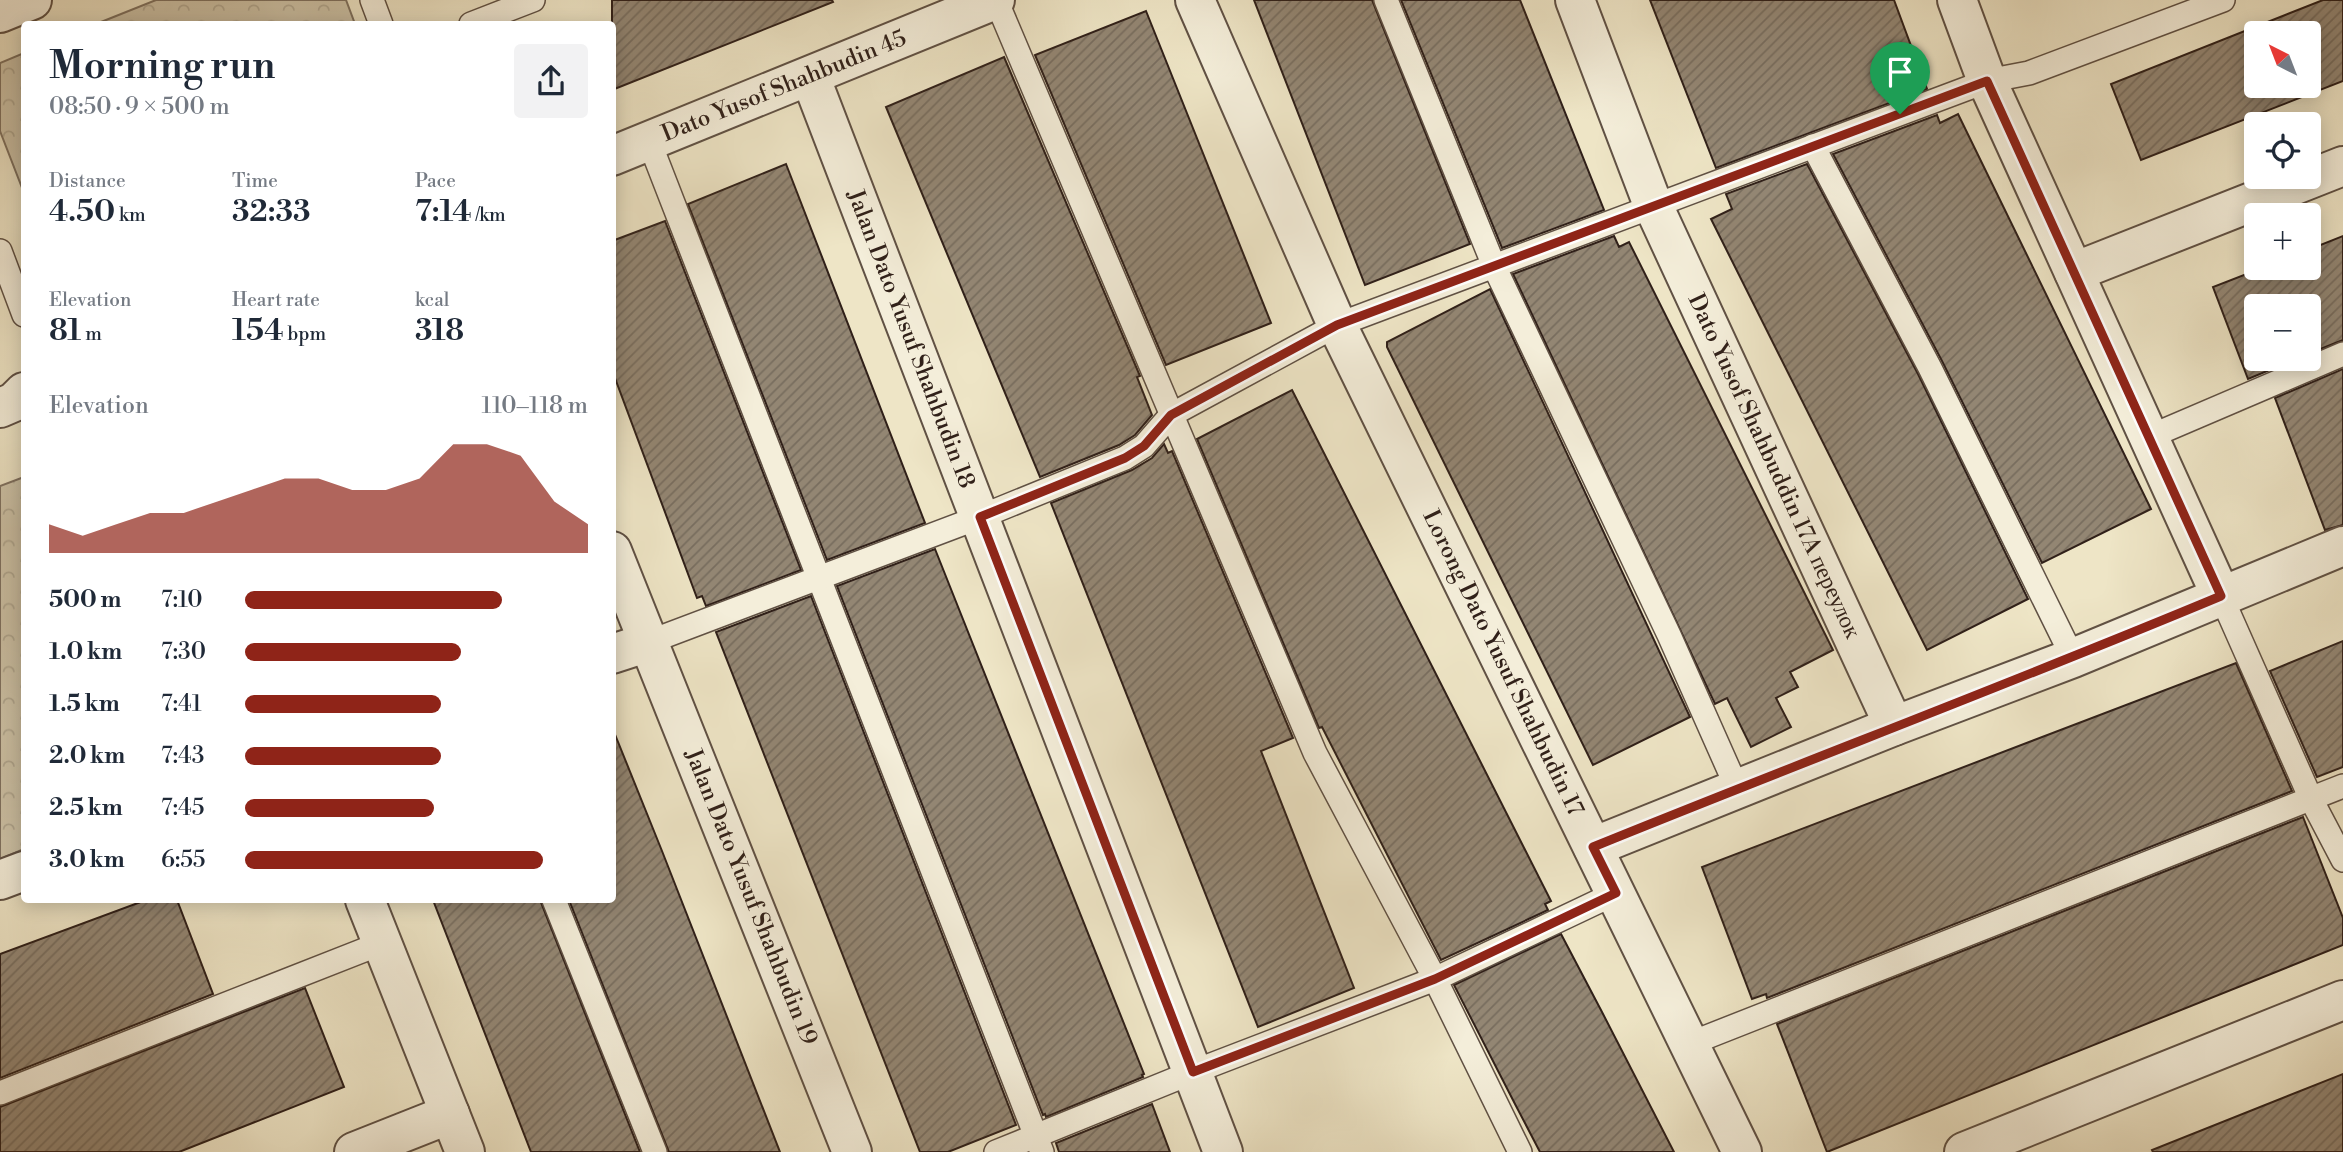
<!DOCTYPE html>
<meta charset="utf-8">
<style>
body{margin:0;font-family:"Libre Bodoni",serif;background:#f2f2f3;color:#1f2937;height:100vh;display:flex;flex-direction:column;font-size:26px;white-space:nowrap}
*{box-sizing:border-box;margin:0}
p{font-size:23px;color:#747a83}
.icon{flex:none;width:38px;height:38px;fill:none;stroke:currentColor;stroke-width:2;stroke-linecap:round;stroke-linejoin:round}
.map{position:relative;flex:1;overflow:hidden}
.side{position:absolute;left:21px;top:21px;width:595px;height:882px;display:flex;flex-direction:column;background:#fff;border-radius:7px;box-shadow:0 4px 18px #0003}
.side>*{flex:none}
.needle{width:46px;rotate:318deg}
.buttons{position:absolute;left:2244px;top:21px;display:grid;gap:14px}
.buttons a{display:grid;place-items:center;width:77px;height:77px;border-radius:7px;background:#fff;box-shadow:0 4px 18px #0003;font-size:35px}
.pin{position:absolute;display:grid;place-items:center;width:60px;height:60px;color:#fff;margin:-72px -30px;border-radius:50% 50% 50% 0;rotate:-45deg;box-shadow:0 0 7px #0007}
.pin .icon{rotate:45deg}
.round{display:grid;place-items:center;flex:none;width:74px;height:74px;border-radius:7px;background:#f2f2f3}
.head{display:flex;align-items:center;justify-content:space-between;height:119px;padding:0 28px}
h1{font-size:38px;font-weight:600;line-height:52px}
.stats{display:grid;grid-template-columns:repeat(3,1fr);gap:10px;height:119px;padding:7px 28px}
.stats div{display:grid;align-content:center}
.stats b{font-size:30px;font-weight:600}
.stats small{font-size:19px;font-weight:400}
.stats p{font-size:19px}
.chart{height:196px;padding:14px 28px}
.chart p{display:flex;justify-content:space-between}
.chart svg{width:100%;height:126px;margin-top:7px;fill:#8f2418;opacity:.7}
ul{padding:0 28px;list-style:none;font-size:23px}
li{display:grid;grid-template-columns:112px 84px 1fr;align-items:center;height:52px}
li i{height:18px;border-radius:9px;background:#8f2418}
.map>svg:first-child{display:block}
</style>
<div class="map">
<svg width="2343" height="1152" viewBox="0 0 2343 1152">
<defs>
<pattern id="park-crowns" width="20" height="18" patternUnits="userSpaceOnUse" patternTransform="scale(1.75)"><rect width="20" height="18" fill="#cec4a9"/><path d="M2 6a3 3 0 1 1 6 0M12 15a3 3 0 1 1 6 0" fill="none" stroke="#b1a891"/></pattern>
<pattern id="building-hatch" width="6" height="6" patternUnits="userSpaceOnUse" patternTransform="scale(1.75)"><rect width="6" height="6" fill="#938673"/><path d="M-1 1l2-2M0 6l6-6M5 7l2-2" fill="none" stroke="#786d5e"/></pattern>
</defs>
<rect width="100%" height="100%" fill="#eee5c6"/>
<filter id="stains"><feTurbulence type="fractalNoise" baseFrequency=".00286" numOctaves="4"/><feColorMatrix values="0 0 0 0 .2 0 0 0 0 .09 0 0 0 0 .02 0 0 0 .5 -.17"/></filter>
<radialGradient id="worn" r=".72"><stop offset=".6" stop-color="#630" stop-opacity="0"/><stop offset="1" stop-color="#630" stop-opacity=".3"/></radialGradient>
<g fill="url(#park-crowns)" stroke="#7f7261" stroke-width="2">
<path d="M156,0h190l9,24h-259z"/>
<path d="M24,53v140l-24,-62v-68z"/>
<path d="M24,477v372l-24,10v-373z"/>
</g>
<g fill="url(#building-hatch)" stroke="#302019" stroke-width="2" fill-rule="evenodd">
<path d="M612,0h220l1,2 -221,88z"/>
<path d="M1254,0h118l98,244 -105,41z"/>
<path d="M1401,0h119l84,210 -102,38z"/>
<path d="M1650,0h244l33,89 -211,79z"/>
<path d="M2323,0h20v81l-202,79 -30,-76zM2256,33h52v53h-52z"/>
<path d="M1146,11l125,312 -105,42 -131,-310z"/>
<path d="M1004,57l136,319 -3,1 15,38 -17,20 -16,10 -79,32 -154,-370z"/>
<path d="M1958,114l193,395 -109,54 -100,-202 -109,-207 104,-39 3,8z"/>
<path d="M786,164l139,359 -98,37 -139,-356z"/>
<path d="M1807,164l111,210 110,225 -101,51 -216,-431 21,-10 -6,-15z"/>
<path d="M665,221l136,349 -95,36 -4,-10 -5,2 -85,-228v-129z"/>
<path d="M1614,236l5,11 10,-5 204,408 -43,22 8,15 -22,11 15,29 -40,20 -24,-49 -12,6 -202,-430z"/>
<path d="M2343,236v104l-35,14v-48h-52v53h40l-48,20 -35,-92 49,-19h46v-18z"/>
<path d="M1490,289l200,428 -97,48 -206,-418v-5z"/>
<path d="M2343,369v156l-18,5 -50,-132z"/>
<path d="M1292,390l259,511 -6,3 3,6 -107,50 -119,-233 -3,1 -122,-289z"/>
<path d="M1164,444l4,9 4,-2 121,287 -32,13 93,237 -96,39 -207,-524 81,-33 20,-12z"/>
<path d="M935,549l209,525 -2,1 1,2 -97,40 -1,-3 -2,1 -206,-529z"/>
<path d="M811,596l205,529 -68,27h-28l-204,-520z"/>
<path d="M2343,641v126l-26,10 -47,-106z"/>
<path d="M2236,663l56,128 -525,207 -1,-4 -14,5 -50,-132z"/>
<path d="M614,732l48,119 118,301h-111l-100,-252h43v-167z"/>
<path d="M2303,817l40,101v27l-516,207 -50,-128z"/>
<path d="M146,900h31l36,94 -213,84v-124z"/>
<path d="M433,900h107l100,252h-109z"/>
<path d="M1561,934l41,78 72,140h-134l-25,-48 -61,-119z"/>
<path d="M305,988l39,99 -165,65h-179v-45z"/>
<path d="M2343,1074v78h-190l-1,-2z"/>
<path d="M1152,1104l18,48h-111l-3,-9z"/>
</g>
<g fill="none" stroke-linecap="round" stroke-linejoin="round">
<g stroke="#605144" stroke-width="26">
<g id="service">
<path d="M372,0l9,24"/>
<path d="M996,0l319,753 120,226 85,173"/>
<path d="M1386,0l108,266 175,369 68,153"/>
<path d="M471,24l62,-24"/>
<path d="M649,141l393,1011"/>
<path d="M1813,146l117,222 143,290"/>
<path d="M0,251l24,64"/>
<path d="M2149,437l194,-83"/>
<path d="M2221,596l90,203 32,61"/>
<path d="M649,642l331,-125 145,-59 19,-12 27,-31 166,-90 650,-244 42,-8 194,-73"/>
<path d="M554,900l101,252"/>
<path d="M1689,1044l654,-258"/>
<path d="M0,1093l382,-150"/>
<path d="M996,1152l197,-80 242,-93 181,-86"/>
</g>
</g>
<g stroke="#605144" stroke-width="42">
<g id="minor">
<path d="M1195,0l142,325 405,827"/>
<path d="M1575,0l78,205 241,521"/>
<path d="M1957,0l30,81 234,515"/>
<path d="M0,13l32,-13"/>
<path d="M810,76l413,1076"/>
<path d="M612,156l383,-156"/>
<path d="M2074,272l269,-106"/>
<path d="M0,408l14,-6 10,-10"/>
<path d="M612,551l240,601"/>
<path d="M612,654l37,-12"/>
<path d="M1593,847l301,-121 179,-68 270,-112"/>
<path d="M0,880l24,-9"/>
<path d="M365,900l100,252"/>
<path d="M354,1152l96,-38"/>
<path d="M1964,1152l379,-152"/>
</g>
</g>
<use href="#service" stroke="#f4eeda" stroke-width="23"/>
<use href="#minor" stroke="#f4eeda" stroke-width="38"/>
</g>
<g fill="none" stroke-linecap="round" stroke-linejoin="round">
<g stroke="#fff" stroke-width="14">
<path id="route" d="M1987,81l234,515c-208,87 -419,166 -628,251l23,46 -181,86 -242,93 -213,-555 145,-59 19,-12 27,-31 166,-90z"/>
</g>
<use href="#route" stroke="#8f2418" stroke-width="9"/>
</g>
<g text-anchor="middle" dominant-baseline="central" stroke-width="7" stroke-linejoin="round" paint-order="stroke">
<g font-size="23" fill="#302019" stroke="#f4eeda">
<text transform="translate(784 86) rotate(-22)">Dato Yusof Shahbudin 45</text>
<text transform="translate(911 339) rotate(69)">Jalan Dato Yusuf Shahbudin 18</text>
<text transform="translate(1774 466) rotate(65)">Dato Yusof Shahbuddin 17A переулок</text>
<text transform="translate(1503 663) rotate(64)">Lorong Dato Yusuf Shahbudin 17</text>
<text transform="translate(751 897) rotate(68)">Jalan Dato Yusuf Shahbudin 19</text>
</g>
</g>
<rect width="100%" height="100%" filter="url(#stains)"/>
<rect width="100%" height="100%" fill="url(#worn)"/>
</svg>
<div class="buttons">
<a><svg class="needle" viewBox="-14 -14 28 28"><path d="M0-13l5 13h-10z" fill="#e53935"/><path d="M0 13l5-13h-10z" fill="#747a83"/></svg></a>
<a><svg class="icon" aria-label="locate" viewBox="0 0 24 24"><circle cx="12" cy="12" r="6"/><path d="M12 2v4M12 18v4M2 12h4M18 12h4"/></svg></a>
<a>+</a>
<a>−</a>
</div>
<div class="pin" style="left:1900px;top:114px;background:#1e9e55"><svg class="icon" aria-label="arrive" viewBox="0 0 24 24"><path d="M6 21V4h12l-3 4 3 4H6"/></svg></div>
<section class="side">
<div class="head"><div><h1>Morning run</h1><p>08:50 · 9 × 500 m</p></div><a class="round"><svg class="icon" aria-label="share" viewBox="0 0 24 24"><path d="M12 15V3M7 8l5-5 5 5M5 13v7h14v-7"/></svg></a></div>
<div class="stats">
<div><p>Distance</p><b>4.50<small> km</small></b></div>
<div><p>Time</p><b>32:33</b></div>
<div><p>Pace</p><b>7:14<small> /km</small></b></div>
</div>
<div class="stats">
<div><p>Elevation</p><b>81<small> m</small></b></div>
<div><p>Heart rate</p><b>154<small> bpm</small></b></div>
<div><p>kcal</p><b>318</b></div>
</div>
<div class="chart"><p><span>Elevation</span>110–118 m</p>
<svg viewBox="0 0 160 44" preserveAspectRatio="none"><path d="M0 44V34L10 38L20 34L30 30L40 30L50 26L60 22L70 18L80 18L90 22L100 22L110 18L120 6L130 6L140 10L150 26L160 34V44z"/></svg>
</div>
<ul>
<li><b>500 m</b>7:10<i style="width:75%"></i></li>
<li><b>1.0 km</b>7:30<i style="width:63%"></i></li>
<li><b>1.5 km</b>7:41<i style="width:57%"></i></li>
<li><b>2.0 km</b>7:43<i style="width:57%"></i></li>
<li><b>2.5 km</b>7:45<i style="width:55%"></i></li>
<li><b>3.0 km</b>6:55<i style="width:87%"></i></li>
</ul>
</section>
</div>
